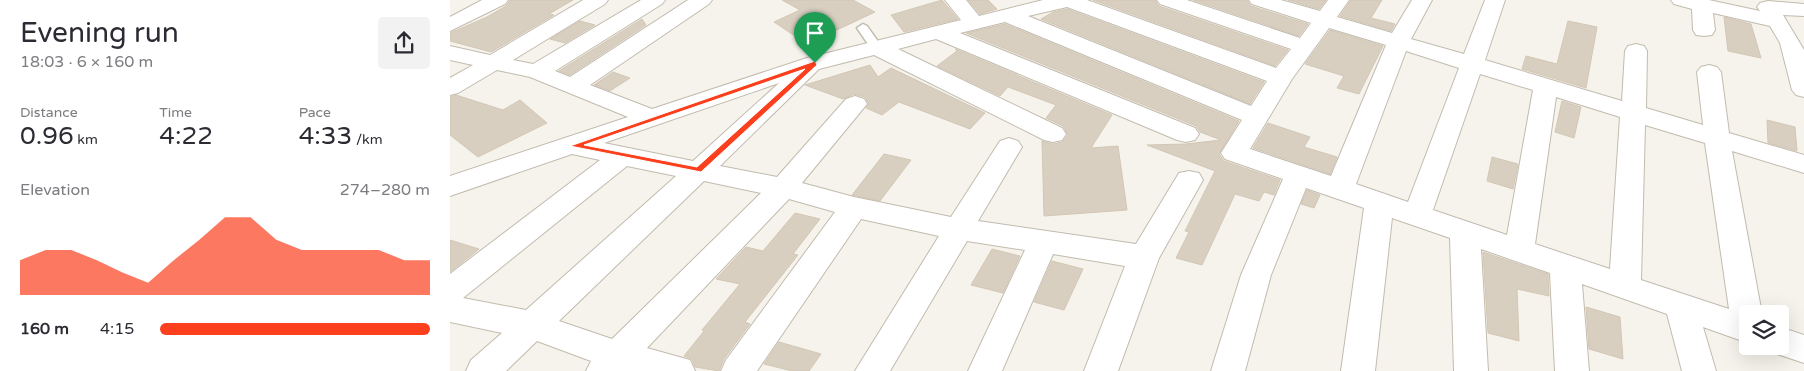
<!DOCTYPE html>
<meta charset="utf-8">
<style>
body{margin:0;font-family:"Varela Round",sans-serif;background:#f2f2f3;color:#2b2b33;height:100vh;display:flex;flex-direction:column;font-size:19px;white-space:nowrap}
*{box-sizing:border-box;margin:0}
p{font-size:16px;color:#7c7c81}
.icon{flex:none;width:28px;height:28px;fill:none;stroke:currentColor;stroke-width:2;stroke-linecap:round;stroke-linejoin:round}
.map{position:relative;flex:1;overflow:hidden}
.sheet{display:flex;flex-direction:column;background:#fff;width:450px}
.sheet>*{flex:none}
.fabs{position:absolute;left:1289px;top:305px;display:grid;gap:10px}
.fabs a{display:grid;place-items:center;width:50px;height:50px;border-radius:5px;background:#fff;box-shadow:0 5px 20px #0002;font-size:25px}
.pin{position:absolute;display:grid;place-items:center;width:42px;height:42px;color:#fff;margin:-51px -21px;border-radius:50% 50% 50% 0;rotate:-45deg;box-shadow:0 0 5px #0007}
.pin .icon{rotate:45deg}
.round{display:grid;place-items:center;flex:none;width:52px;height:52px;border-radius:5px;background:#f2f2f3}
.summary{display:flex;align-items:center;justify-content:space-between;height:85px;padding:0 20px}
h1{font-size:28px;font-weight:600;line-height:38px}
.stats{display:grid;grid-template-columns:repeat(3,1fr);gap:8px;height:85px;padding:5px 20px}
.stats div{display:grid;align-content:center}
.stats b{font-size:25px;font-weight:600}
.stats small{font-size:14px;font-weight:400}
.stats p{font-size:14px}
.chart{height:140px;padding:10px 20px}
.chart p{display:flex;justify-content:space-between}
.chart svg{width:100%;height:90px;margin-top:5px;fill:#fc3f1d;opacity:.7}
ul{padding:0 20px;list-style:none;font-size:16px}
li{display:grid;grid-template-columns:80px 60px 1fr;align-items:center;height:38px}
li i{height:12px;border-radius:6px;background:#fc3f1d}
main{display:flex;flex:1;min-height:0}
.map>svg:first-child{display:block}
</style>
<main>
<section class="sheet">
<div class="summary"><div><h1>Evening run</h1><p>18:03 · 6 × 160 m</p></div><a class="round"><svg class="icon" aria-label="share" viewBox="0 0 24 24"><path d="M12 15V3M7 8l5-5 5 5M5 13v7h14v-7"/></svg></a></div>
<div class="stats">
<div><p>Distance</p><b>0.96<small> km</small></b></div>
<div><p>Time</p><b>4:22</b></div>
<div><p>Pace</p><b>4:33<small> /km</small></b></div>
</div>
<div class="chart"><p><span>Elevation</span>274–280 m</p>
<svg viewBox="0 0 160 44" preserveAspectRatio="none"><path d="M0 44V27L10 22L20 22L30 27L40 33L50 38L60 27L70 17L80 6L90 6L100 17L110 22L120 22L130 22L140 22L150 27L160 27V44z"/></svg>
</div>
<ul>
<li><b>160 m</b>4:15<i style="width:100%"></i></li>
</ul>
</section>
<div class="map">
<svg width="1354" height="371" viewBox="0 0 1354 371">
<rect width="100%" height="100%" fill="#f6f3ec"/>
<g fill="#d8cfc1" stroke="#d3c7b4">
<path d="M60,0h63l-24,14 5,1 -63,37 -41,-11v-8l37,-16 19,-11z"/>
<path d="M332,0h71l22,12 -68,32 -33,-22 26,-12z"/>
<path d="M492,0l16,19 -54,13 -13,-17z"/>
<path d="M518,0h20l9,9 -17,5z"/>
<path d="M643,0h62l4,6 129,44 -13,16z"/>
<path d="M743,0h54l4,6 57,18 -9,12z"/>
<path d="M838,0h38l-7,9z"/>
<path d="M901,0h31l-11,18 24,6 -4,7 -51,-15z"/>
<path d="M617,9l197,73 -14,22 -209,-85 12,-7z"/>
<path d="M1274,17l27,7 10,34 -33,-7z"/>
<path d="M192,19l4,6 -76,50 -11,-4z"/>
<path d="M130,21l15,4 -30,18 -15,-4z"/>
<path d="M1118,21l29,6 -11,61 -64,-19 4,-13 31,8z"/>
<path d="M555,24l234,97 -20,33 5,7 56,19 -6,15 -10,-3 -5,9 -24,-7 -33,71 -26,-7 13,-26 -4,-1 30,-60 -68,-26 39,-1 35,-4 -21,-8 -4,-6 -230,-93z"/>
<path d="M880,30l53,16 -24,48 -22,-6 7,-12 -39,-12z"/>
<path d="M505,49l157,66 -21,33 27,-2 9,64 -83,6 -2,-75 11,3 9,-2 6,-7 -5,-9 -17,-8 10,-13 -48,-18 -8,9 -63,-30 20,-15z"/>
<path d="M420,65l8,12 13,-9 94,45 -15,16 -71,-27 -17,13 -16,-7 3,-4 -4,-7 -11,-3 -11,5 -38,-14z"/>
<path d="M163,72l17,6 -20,13 -16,-6z"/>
<path d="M6,95l47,15 17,-10 27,23 -69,34 -28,-22v-38z"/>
<path d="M1112,101l19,6 -7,31 -19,-6z"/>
<path d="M1317,120l28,7 2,24 -29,-8z"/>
<path d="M818,123l42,14 -6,10 33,10 -7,17 -77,-26z"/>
<path d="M434,154l27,6 -31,41 -28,-6z"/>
<path d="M1042,157l26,7 -5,25 -26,-8z"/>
<path d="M857,190l13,5 -6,13 -13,-4z"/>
<path d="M345,213l25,6 -27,35 5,1 -53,67 5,2 -26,35 -5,12 -24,-4 -3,-8 -8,-3 20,-25 -2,-1 38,-46 -24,-5 30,-32 17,4z"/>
<path d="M0,240l29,9 -29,23z"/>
<path d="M542,249l28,7 -17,37 -32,-8z"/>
<path d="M1033,252l65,22 1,22 -32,-7 2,52 -31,-8z"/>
<path d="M602,261l31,8 -19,41 -30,-8z"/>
<path d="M1136,307l34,10 3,42 -34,-10z"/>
<path d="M329,342l42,12 -12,17h-17l-28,-7z"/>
</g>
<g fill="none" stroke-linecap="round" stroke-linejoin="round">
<g stroke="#c2bbae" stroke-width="3">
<path id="lane" d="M413,24l4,2 15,21 -2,3h-8l-2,-3 -13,-19z"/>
</g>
<g stroke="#c2bbae" stroke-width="2">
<g id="street">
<path d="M32,0h26l-3,4 -55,27v-14z"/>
<path d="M133,0h25l-3,4 -92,56 20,4 108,-64h24l-3,4 -107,67 15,6 118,-77h24l-3,4 -119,81 62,24 155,-51 154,-38 -16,-20h21l13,16 64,-16h44l189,68 15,-19 -131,-45 -3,-4h30l113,38 11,-15 -59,-19 -3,-4h32l39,11 8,-11h21l-12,17 55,16 20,-33h20l-21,39 53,15 21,-54h20l-20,60 137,41 3,-50 3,-5 8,-2 8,2 3,5 -1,57 57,17 -6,-53 4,-5 8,-2 8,2 4,5 8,61 75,22v18l-72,-22 30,163h-14v29l-45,-16 13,44h-34l-15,-57 -85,-30 7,87h-34l-5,-98 -69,-24 7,122h-34l-4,-133 -58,-20 -17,153h-34l23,-163 -58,-20 -35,87 -26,96h-34l30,-96 42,-96 -58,-20 -4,-6 21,-33 -237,-98 -45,11 235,95 4,6 -4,6 -9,2 -9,-2 -241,-101 -38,10 164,79 4,6 -4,6 -9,2 -9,-2 -170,-85 -55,14 -99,97 57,11 69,-78 9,-3 9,3 3,5 -65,79 52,14 97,20 49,-76 9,-3 9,3 4,6 -44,74 158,23 43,-71 10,-2 10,2 4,7 -44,78 -41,113h-34l41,-105 -72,-12 -51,117h-34l57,-121 -58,-9 -77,130h-35l84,-135 -78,-17 -104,152h-36l5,-11 109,-148 -46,-13 -142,149 43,12 5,11h-109l5,-10 -54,-20 -31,30h-40l5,-11 31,-27 -52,-11v-48l150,-114 -28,-6 -122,42v-20l178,-59 -98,-40 -33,-7 -39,23 -8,2v-17l23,-13 -23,-5v-14l40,9zM617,7l200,74 -16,25 -223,-90zM879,28l57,17 -55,131 -81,-27 42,-70zM956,51l53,17 -51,134 -52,-18zM1030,74l53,16 -26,145 -74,-25zM329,83l-86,78 -89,-18zM1106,97l64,20 -10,152 -75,-25zM1195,125l60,18 24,166 -88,-29zM177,166l49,10 -150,134 -63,-12zM254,181l57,12 -149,146 -53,-18z"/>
<path d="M1221,0h38l51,11 -3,-4 3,-4 8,-2 36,3v12l-21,-1 21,35v47l-8,-2 -4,-5 -12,-47 -10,-17 -57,-13 2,17 -3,5 -8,1 -8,-1 -3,-5 -1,-21 -18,-5z"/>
<path d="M1330,327l24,8v28l-36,-12 -2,-5h14z"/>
</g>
</g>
<use href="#lane" fill="#fff" fill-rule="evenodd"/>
<use href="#street" fill="#fff" fill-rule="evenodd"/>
</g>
<path fill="#fc3f1d" stroke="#fff" fill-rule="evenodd" d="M365,61l2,4 -116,107 -131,-26zM355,69l-108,98 -113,-22z"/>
</svg>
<div class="fabs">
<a><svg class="icon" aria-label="layers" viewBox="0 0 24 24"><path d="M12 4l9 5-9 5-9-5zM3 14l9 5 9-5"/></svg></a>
</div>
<div class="pin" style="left:365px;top:63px;background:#1e9e55"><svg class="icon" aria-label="arrive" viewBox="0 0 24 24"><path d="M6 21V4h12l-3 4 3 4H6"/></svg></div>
</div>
</main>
